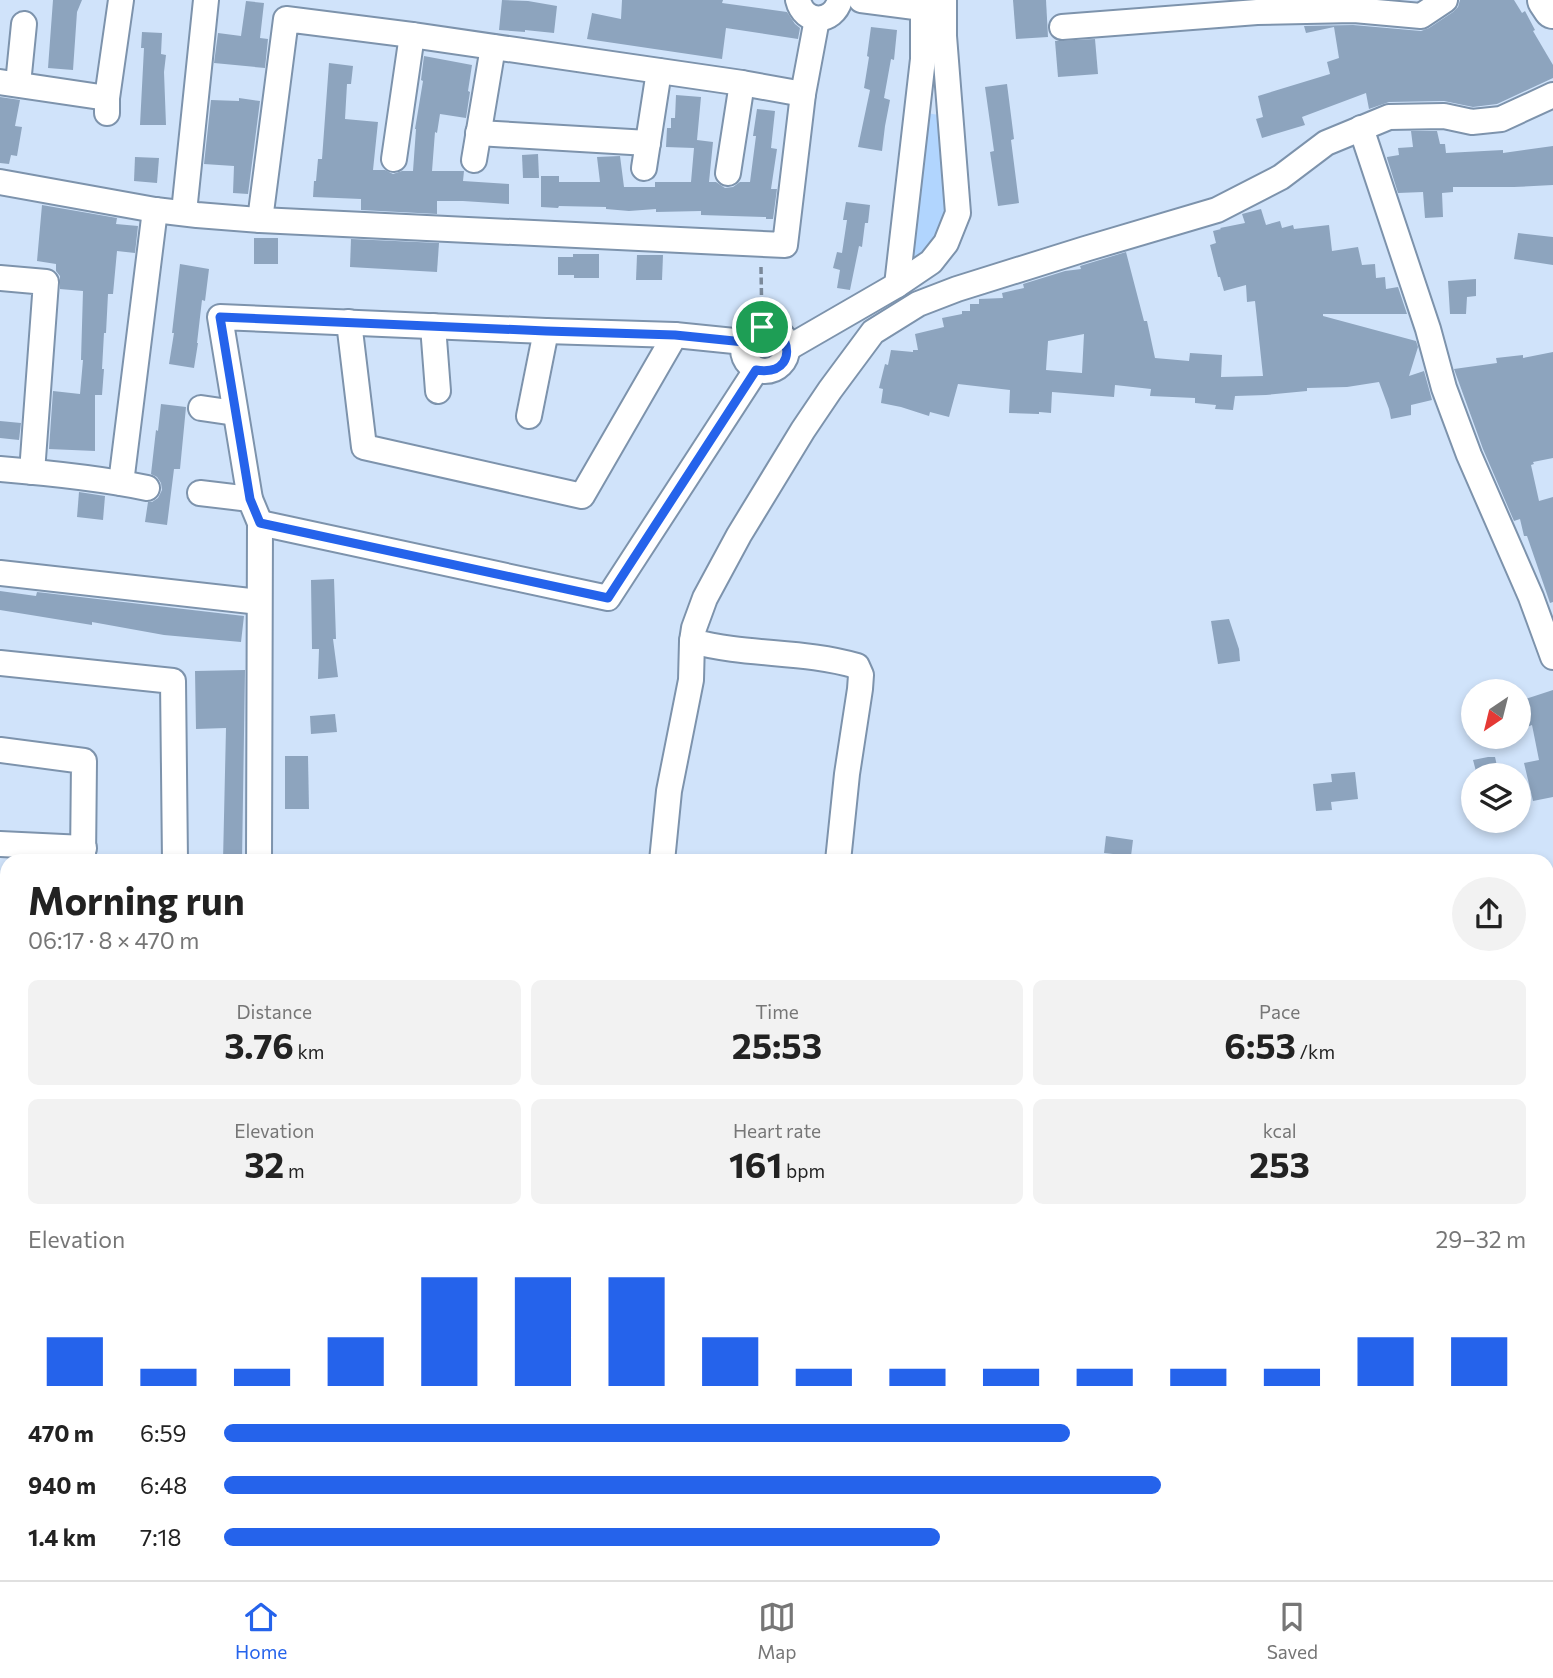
<!DOCTYPE html>
<meta charset="utf-8">
<style>
body{margin:0;font-family:Commissioner,sans-serif;background:#f2f2f2;color:#222;height:100vh;display:flex;flex-direction:column;font-size:26px;white-space:nowrap}
*{box-sizing:border-box;margin:0}
p{font-size:23px;color:#767676}
.icon{flex:none;width:38px;height:38px;fill:none;stroke:currentColor;stroke-width:2;stroke-linecap:round;stroke-linejoin:round}
.map{position:relative;flex:1;overflow:hidden}
.drawer{position:absolute;left:0px;top:854px;width:1554px;height:726px;display:flex;flex-direction:column;background:#fff;border-radius:21px 21px 0 0;box-shadow:0 4px 10px #0003}
.drawer>*{flex:none}
.needle{width:46px;rotate:215deg}
.tools{position:absolute;left:1461px;top:679px;display:grid;gap:14px}
.tools a{display:grid;place-items:center;width:70px;height:70px;border-radius:50%;background:#fff;box-shadow:0 4px 10px #0003;font-size:35px}
.pin{position:absolute;display:grid;place-items:center;width:60px;height:60px;color:#fff;margin:-30px;border:4px solid #fff;border-radius:50%;box-shadow:0 2px 7px #0007}
.round{display:grid;place-items:center;flex:none;width:74px;height:74px;border-radius:37px;background:#f2f2f2}
.headline{display:flex;align-items:center;justify-content:space-between;height:119px;padding:0 28px}
h1{font-size:38px;font-weight:700;line-height:52px}
.metrics{display:grid;grid-template-columns:repeat(3,1fr);gap:10px;height:119px;padding:7px 28px}
.metrics div{display:grid;align-content:center;border-radius:10px;background:#f2f2f2;text-align:center}
.metrics b{font-size:35px;font-weight:700}
.metrics small{font-size:19px;font-weight:400}
.metrics p{font-size:19px}
.chart{height:196px;padding:14px 28px}
.chart p{display:flex;justify-content:space-between}
.chart svg{width:100%;height:126px;margin-top:7px;stroke:#2563eb;stroke-width:6}
ul{padding:0 28px;list-style:none;font-size:23px}
li{display:grid;grid-template-columns:112px 84px 1fr;align-items:center;height:52px}
li i{height:18px;border-radius:9px;background:#2563eb}
.dock{display:flex;justify-content:space-around;align-items:center;height:98px;border-top:2px solid #e0e0e0;background:#fff;font-size:19px;color:#767676}
.dock a{display:grid;justify-items:center;gap:4px}
.dock .current{color:#2563eb}
.map>svg:first-child{display:block}
</style>
<div class="map">
<svg width="1553" height="1580" viewBox="0 0 1553 1580">
<rect width="100%" height="100%" fill="#d0e3fa"/>
<path fill="#b1d5fe" d="M926,113l20,3 6,92 -7,18 -23,27 -11,7z"/>
<g fill="none" stroke-linecap="round" stroke-linejoin="round">
<g stroke="#7aaee9" stroke-width="6">
<path d="M1547,1479l6,-1"/>
<path d="M1175,1580l13,-7"/>
</g>
</g>
<g fill="#8da4be" fill-rule="evenodd">
<path d="M53,0h29l-5,12 -4,58 -25,-2z"/>
<path d="M502,0l26,1 29,5 -3,27 -29,-3v2l-26,-2z"/>
<path d="M622,0h101l-1,3 65,9 8,12 5,4 -2,11 -72,-11 -4,31 -135,-20 5,-26 29,6z"/>
<path d="M1013,0h33l2,37 -32,2z"/>
<path d="M1460,0h54l8,13 3,-2 10,19 -2,1 20,34v13l-56,26 -24,3 -29,-6 -55,1 -20,7 -3,-16 -64,24 3,8 -43,13 -6,-19 7,-2 -5,-21 72,-22 -3,-12 12,-4 -5,-31 -28,6 -2,-7 49,-1 68,6 8,-3 24,-16 5,-5z"/>
<path d="M246,1l18,2 -4,35 8,1 -3,29 -51,-5 4,-30 23,3z"/>
<path d="M871,27l26,3 -3,30 -3,-1 -7,39 6,2 -5,26 -3,25 -24,-4 12,-57 -6,-2 5,-31 -2,-1z"/>
<path d="M142,32l20,1 -1,21 5,1 -2,17 2,53h-26l4,-77h-3z"/>
<path d="M1095,39l3,35 -40,3 -3,-36z"/>
<path d="M424,56l48,9 -4,26 2,1 -4,26 -26,-4 -3,19 -2,-1 -3,39h32l-1,10 46,3v20l-46,-3h-26v13l-76,-4v-11l-48,-2 1,-16h2l2,-22h4l7,-96 24,3 -2,18h-4l-2,35 33,3 -5,48h12l8,4 9,-3h11l3,-42h-1l8,-48 -2,-1z"/>
<path d="M1007,84l7,55 -3,1 8,63 -21,3 -8,-54 4,-1 -9,-64z"/>
<path d="M676,95l25,2 -4,43 16,2 -4,40h7l9,6 8,-1 7,-5h10l6,-46h-3l4,-27 18,2 -4,37 6,1 -6,40h6l-4,30h-7v-2l-65,-2v-4l-45,1v-3l-27,2 -23,-2v-2l-47,-1 -1,2 -17,-1v-31h18v6h41l-3,-25 23,-1 4,31h31v-5h36l3,-34 -28,-1 1,-19h4v-10h4z"/>
<path d="M0,97l20,3 -5,26 7,1 -5,29 -6,-1 -2,9 -9,-1z"/>
<path d="M239,98l21,3 -12,93 -15,-1 1,-27 -30,-2 7,-64 28,1z"/>
<path d="M1411,131h26l3,13h5l1,9 57,-3v3l50,-7v39l-39,2h-61v5l-11,1 1,24 -18,1 -2,-26 -25,1 -11,-35v-1l12,-2 -1,-7 15,-1z"/>
<path d="M538,154l1,24h-16l-1,-23z"/>
<path d="M135,157l24,1 -2,25 -23,-2z"/>
<path d="M846,202l24,3 -2,18h-3l-3,24 -3,-1 -9,44 -13,-2 3,-18 -7,-2 4,-16 5,1 5,-33h-4z"/>
<path d="M42,205l75,13 -1,6 22,2 -3,27 -18,-2 -4,43h-5l-2,39h-2l-2,36h2l-2,26h-7v56l-46,-2 4,-58 27,3 3,-34h-2l2,-69 -23,-2v-13l-4,-5v-7l-19,-3z"/>
<path d="M1261,209l5,16 14,-4 2,7 11,-3 1,4 35,-4 3,26 26,-4 4,18 13,-1 1,14 9,-1 1,12 12,-2 9,27h-84v2l93,25 2,6 -9,29 15,-5 8,29 -21,5v10l-20,4 -2,-10 -10,-27 -32,5 -40,1v3l-41,4 -31,1 -2,14 -18,-1 1,-4 -21,-2v-5l-45,-2 1,-7 -36,-4 -1,12 -62,-5 -1,21 -12,-1v2l-30,-1 1,-23 -52,-6 -9,33 -19,-5 -1,4 -28,-9 -20,-4 2,-14 -4,-1 6,-24 3,1 3,-15 22,2v-2h5l-3,-16 29,-7 -2,-9 20,-4v-3h8v-7h9v-5l24,-1 -1,-5 22,-5 -1,-4 42,-13 16,-2 -1,-3 46,-14 18,69h3l8,37 34,3 1,-8 32,2 -1,22 42,-1 -8,-75 -8,1 -1,-17 -22,6 -4,-14h-2l-8,-32 6,-2 -3,-12 8,-2 -1,-1 25,-5 -3,-9zM1084,334l-2,39 -36,-3 2,-29z"/>
<path d="M1518,233l35,4v28l-39,-6z"/>
<rect x="254" y="238" width="24" height="26"/>
<path d="M351,239l88,4 -2,29 -87,-5z"/>
<path d="M573,254h26v24h-25v-3h-16v-18h15z"/>
<path d="M637,255h26l-1,25h-26z"/>
<path d="M180,264l29,5 -4,32 -3,-1 -5,43h1l-4,25 -25,-4 5,-31h-2z"/>
<path d="M1476,279v17l-9,1 -1,17h-16l-2,-33z"/>
<path d="M1553,352v106l-20,4 1,2 -3,1 8,36 14,-4v105l-3,1 -23,-67h-3l-4,-17 -6,2 -31,-72 -29,-80 43,-6 -1,-5 27,-3v3z"/>
<path d="M161,404l25,3 -6,62h-6l-7,56 -22,-3 3,-20h4l6,-4 4,-8 -1,-7 -4,-6 -6,-3 5,-44 2,1z"/>
<path d="M0,421l21,2 -2,17 -19,-2z"/>
<path d="M79,492l26,4 -2,24 -26,-3z"/>
<path d="M334,579l2,60h-3l5,38 -20,2 1,-30h-7l-1,-69z"/>
<path d="M0,591l36,5 1,-4 207,24 -3,26 -77,-7 -72,-13v3l-92,-15z"/>
<path d="M1229,619l10,30 1,12 -22,3 -7,-43z"/>
<path d="M245,670l-3,191h-19l3,-133 -30,1 -1,-58z"/>
<path d="M1553,690v107l-20,4 -9,-38 15,-3 -7,-35 -8,3 -5,-14v-13z"/>
<path d="M335,714l2,18 -26,2 -1,-18z"/>
<path d="M285,756h23l1,53h-24z"/>
<path d="M1488,757h7l4,18h-22l-4,-15z"/>
<path d="M1355,772l3,27 -27,3 1,8 -16,1 -3,-27 19,-2 -1,-8z"/>
<path d="M1106,836l27,4 -2,16 -27,-3z"/>
</g>
<g fill="none" stroke-linecap="round" stroke-linejoin="round">
<g stroke="#7d93ac" stroke-width="28">
<g id="minor">
<path d="M798,0c6,25 35,24 42,0"/>
<path d="M861,0l77,10"/>
<path d="M1062,27l195,-15 97,-2 67,6 24,-16"/>
<path d="M0,82l107,16"/>
<path d="M18,84l6,-60"/>
<path d="M107,113v-15l14,-98"/>
<path d="M1361,128l67,201 16,59 25,67 62,142 22,60"/>
<path d="M478,133l170,10"/>
<path d="M394,159l18,-124"/>
<path d="M474,160l19,-113"/>
<path d="M644,168l15,-97"/>
<path d="M728,173l14,-90"/>
<path d="M0,182l155,28 42,5 63,5 525,25 18,-151 14,-75"/>
<path d="M184,212l22,-212"/>
<path d="M260,220l26,-201 126,16 330,48 61,11"/>
<path d="M0,278l46,4 -14,190"/>
<path d="M897,285l26,-226v-59"/>
<path d="M349,322l15,125 218,49 93,-161"/>
<path d="M433,326l5,65"/>
<circle cx="765" cy="349" r="22"/>
<path d="M788,348l109,-63 34,-23 15,-19 12,-30 -14,-177v-36"/>
<path d="M201,408l34,5"/>
<path d="M529,416l17,-85"/>
<path d="M0,469c49,4 99,9 147,19"/>
<path d="M121,483l34,-273"/>
<path d="M200,493l50,6"/>
<path d="M260,523l348,75 148,-228"/>
<path d="M0,573l259,29"/>
<path d="M0,663l173,18 2,180"/>
<path d="M0,750l84,11 -1,100"/>
<path d="M0,844l84,4"/>
<path d="M259,861l1,-338 -10,-24 -30,-182 326,14 129,4 69,7"/>
<path d="M662,861l7,-70 22,-111 1,-39"/>
<path d="M838,861l9,-87 13,-85 1,-14 -4,-9c-54,-16 -111,-10 -165,-25l2,-13 11,-30 34,-63 64,-105 27,-40 43,-58 45,-28 39,-15 128,-40 132,-39 64,-33 45,-34 63,-26 55,-1 28,6 29,-3 52,-24"/>
<path d="M0,942h7"/>
<path d="M1547,1216l6,-2"/>
</g>
</g>
<g stroke="#7d93ac" stroke-width="42">
<path id="trunk" d="M1547,0l6,9"/>
</g>
<path stroke="#7b899a" stroke-width="3.5" stroke-dasharray="7 3.5" stroke-linecap="butt" d="M761,267l1,60"/>
<use href="#minor" stroke="#fff" stroke-width="24"/>
<use href="#trunk" stroke="#fff" stroke-width="38"/>
</g>
<g fill="none" stroke-linecap="round" stroke-linejoin="round">
<g stroke="#fff" stroke-width="14">
<path id="route" d="M220,317l326,14 129,4 69,7c34,-49 70,37 12,28l-148,228 -348,-75 -10,-24z"/>
</g>
<use href="#route" stroke="#2563eb" stroke-width="9"/>
</g>
</svg>
<div class="tools">
<a><svg class="needle" viewBox="-14 -14 28 28"><path d="M0-13l5 13h-10z" fill="#e53935"/><path d="M0 13l5-13h-10z" fill="#767676"/></svg></a>
<a><svg class="icon" aria-label="layers" viewBox="0 0 24 24"><path d="M12 4l9 5-9 5-9-5zM3 14l9 5 9-5"/></svg></a>
</div>
<div class="pin" style="left:762px;top:327px;background:#1e9e55"><svg class="icon" aria-label="arrive" viewBox="0 0 24 24"><path d="M6 21V4h12l-3 4 3 4H6"/></svg></div>
<section class="drawer">
<div class="headline"><div><h1>Morning run</h1><p>06:17 · 8 × 470 m</p></div><a class="round"><svg class="icon" aria-label="share" viewBox="0 0 24 24"><path d="M12 15V3M7 8l5-5 5 5M5 13v7h14v-7"/></svg></a></div>
<div class="metrics">
<div><p>Distance</p><b>3.76<small> km</small></b></div>
<div><p>Time</p><b>25:53</b></div>
<div><p>Pace</p><b>6:53<small> /km</small></b></div>
</div>
<div class="metrics">
<div><p>Elevation</p><b>32<small> m</small></b></div>
<div><p>Heart rate</p><b>161<small> bpm</small></b></div>
<div><p>kcal</p><b>253</b></div>
</div>
<div class="chart"><p><span>Elevation</span>29–32 m</p>
<svg viewBox="0 0 160 44" preserveAspectRatio="none"><path d="M5 44V27M15 44V38M25 44V38M35 44V27M45 44V6M55 44V6M65 44V6M75 44V27M85 44V38M95 44V38M105 44V38M115 44V38M125 44V38M135 44V38M145 44V27M155 44V27"/></svg>
</div>
<ul>
<li><b>470 m</b>6:59<i style="width:65%"></i></li>
<li><b>940 m</b>6:48<i style="width:72%"></i></li>
<li><b>1.4 km</b>7:18<i style="width:55%"></i></li>
</ul>
</section>
</div>
<nav class="dock">
<a class="current"><svg class="icon" aria-label="home" viewBox="0 0 24 24"><path d="M3 11l9-7 9 7M6 9v11h12V9"/></svg>Home</a>
<a><svg class="icon" aria-label="map" viewBox="0 0 24 24"><path d="M3 6l6-2 6 2 6-2v14l-6 2-6-2-6 2zM9 4v14M15 6v14"/></svg>Map</a>
<a><svg class="icon" aria-label="saved" viewBox="0 0 24 24"><path d="M7 4h10v16l-5-4-5 4z"/></svg>Saved</a>
</nav>
